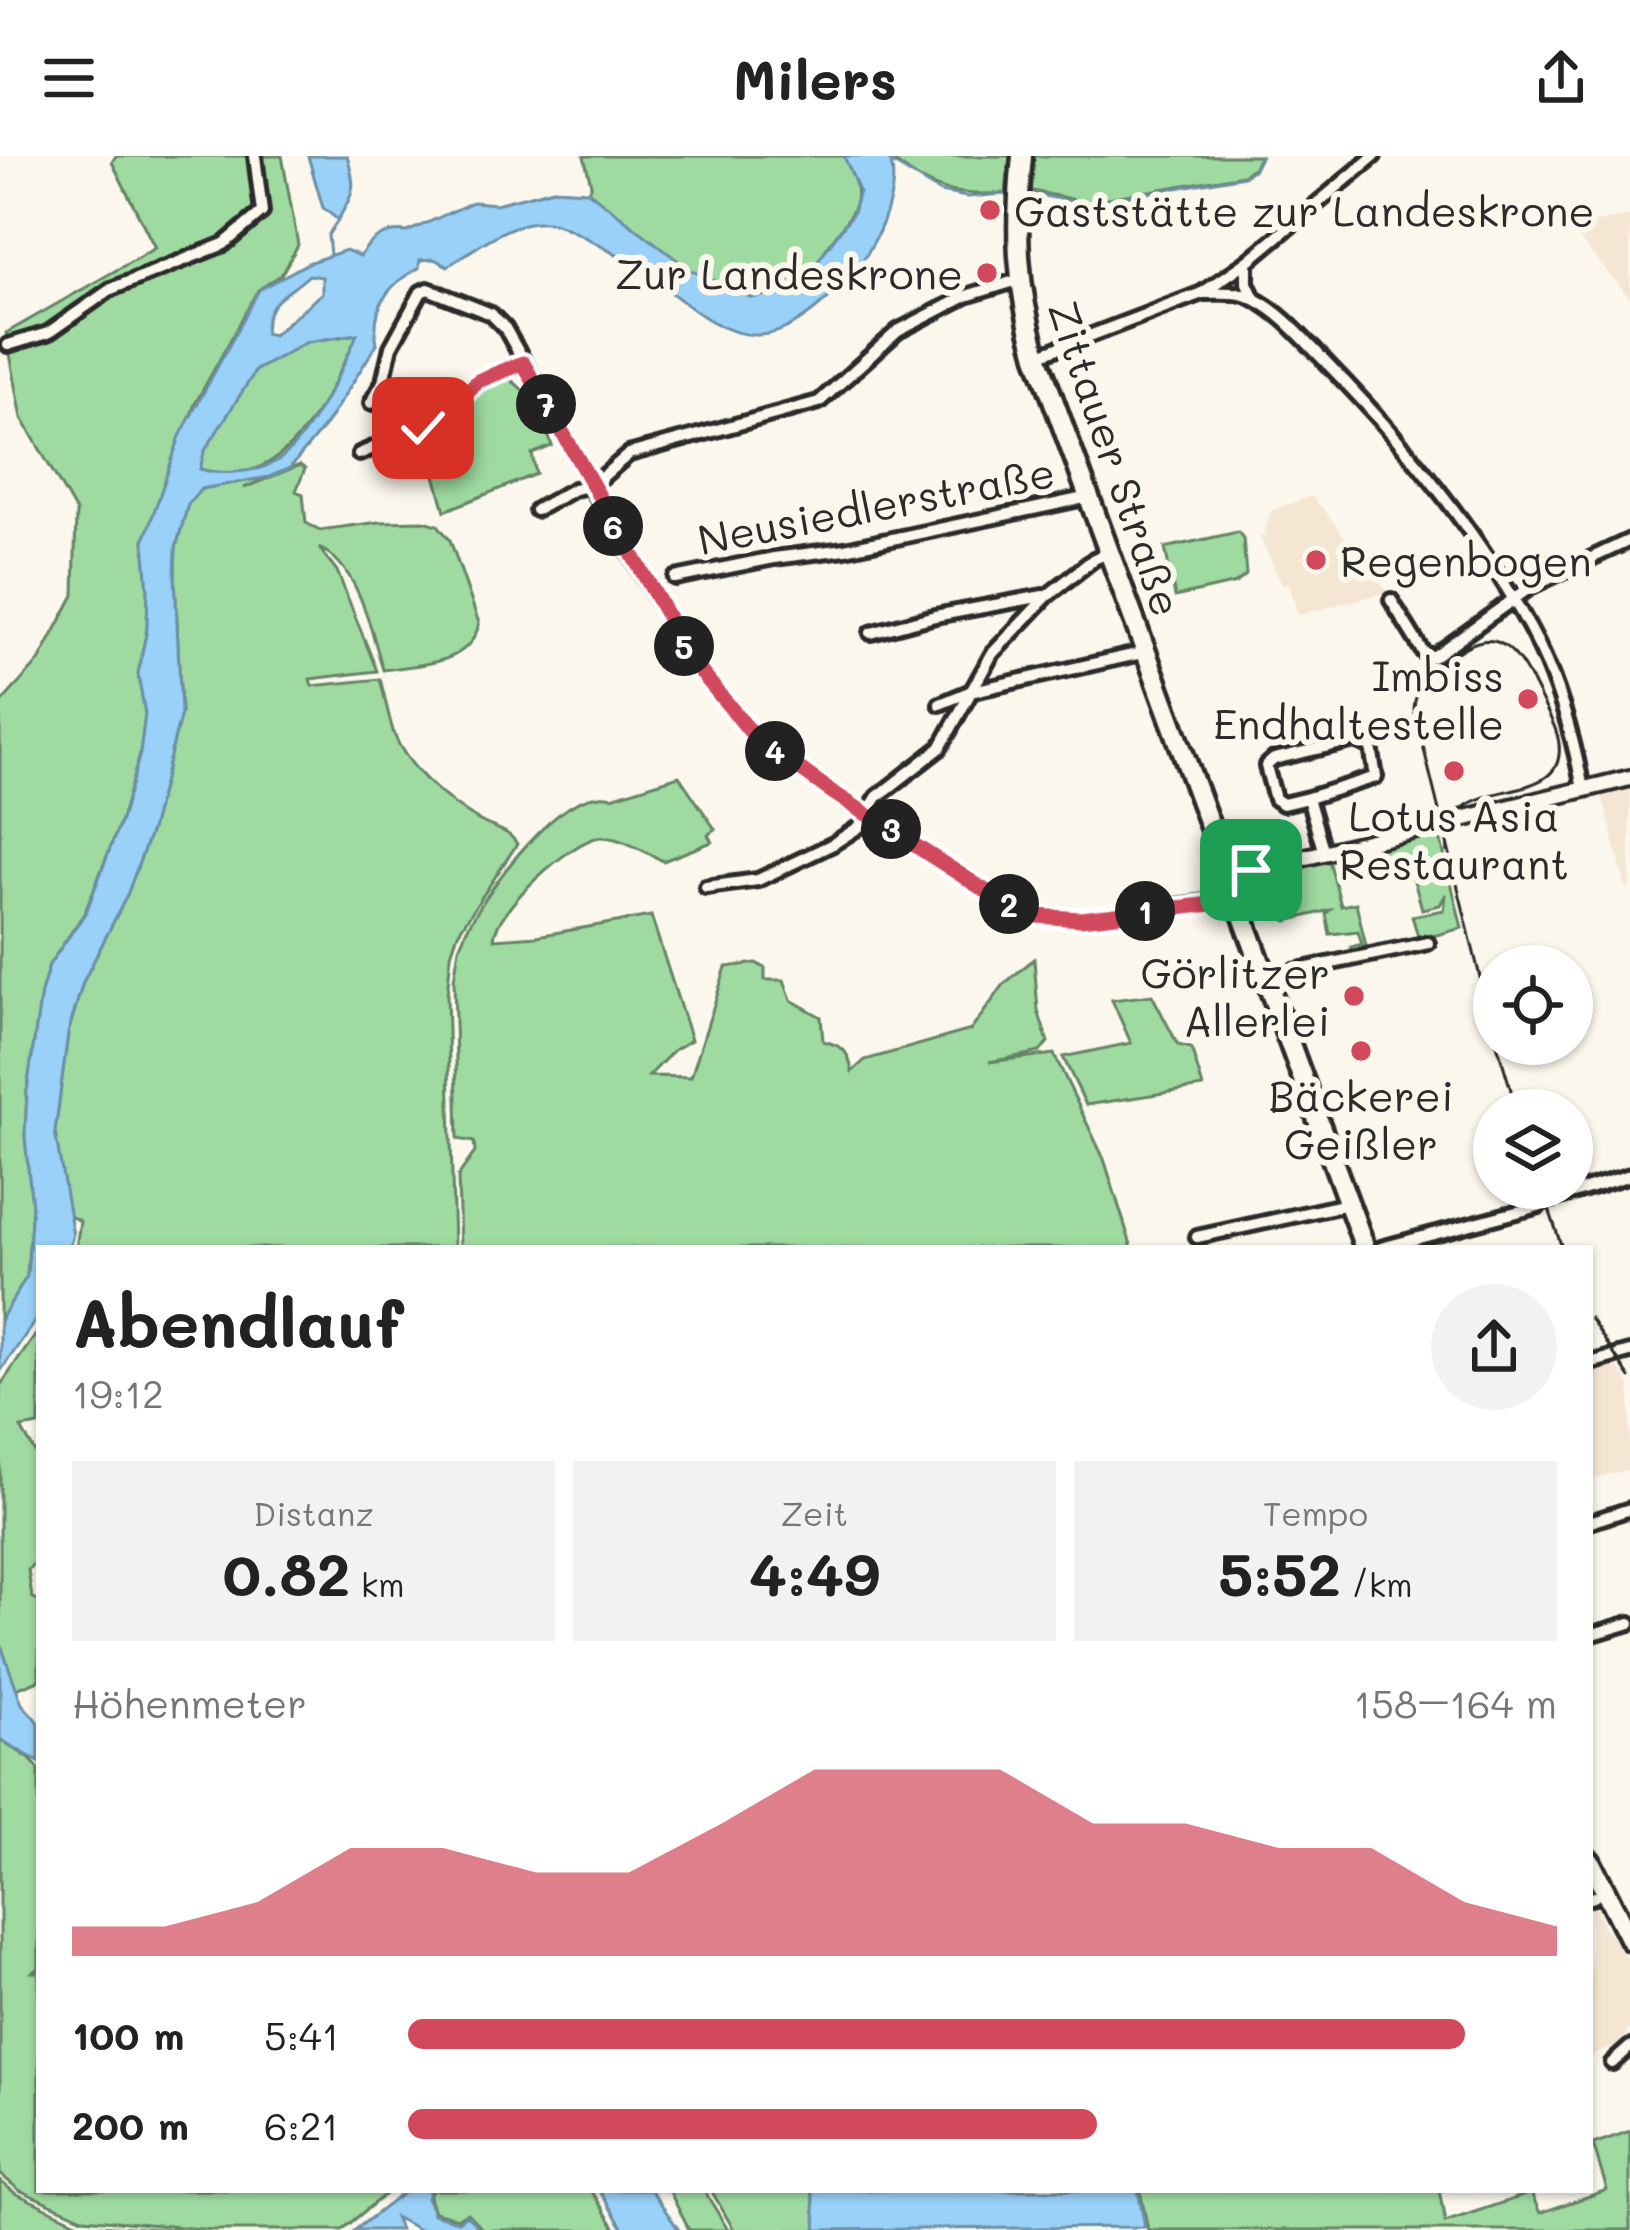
<!DOCTYPE html>
<html lang="de">
<meta charset="utf-8">
<style>
body{margin:0;font-family:Mali,sans-serif;background:#f2f2f2;color:#222;height:100vh;display:flex;flex-direction:column;font-size:45px;white-space:nowrap}
*{box-sizing:border-box;margin:0}
p{font-size:39px;color:#767676}
.icon{flex:none;width:66px;height:66px;fill:none;stroke:currentColor;stroke-width:2;stroke-linecap:round;stroke-linejoin:round}
.map{position:relative;flex:1;overflow:hidden}
.sheet{position:absolute;left:36px;top:1089px;width:1557px;height:948px;display:flex;flex-direction:column;background:#fff;border-radius:0px;box-shadow:0 3px 9px #0004}
.sheet>*{flex:none}
.buttons{position:absolute;left:1473px;top:789px;display:grid;gap:24px}
.buttons a{display:grid;place-items:center;width:120px;height:120px;border-radius:50%;background:#fff;box-shadow:0 3px 9px #0004;font-size:60px}
.pin{position:absolute;display:grid;place-items:center;width:102px;height:102px;color:#fff;margin:-51px;border-radius:24px;box-shadow:0 6px 18px #0006}
.km{position:absolute;width:60px;height:60px;margin:-30px;border-radius:50%;background:#222;color:#fff;font-size:33px;line-height:60px;text-align:center}
.round{display:grid;place-items:center;flex:none;width:126px;height:126px;border-radius:63px;background:#f2f2f2}
.head{display:flex;align-items:center;justify-content:space-between;height:204px;padding:0 36px}
h1{font-size:66px;font-weight:800;line-height:90px}
.metrics{display:grid;grid-template-columns:repeat(3,1fr);gap:18px;height:204px;padding:12px 36px}
.metrics div{display:grid;align-content:center;border-radius:0px;background:#f2f2f2;text-align:center}
.metrics b{font-size:60px;font-weight:800}
.metrics small{font-size:33px;font-weight:400}
.metrics p{font-size:33px}
.chart{height:336px;padding:24px 36px}
.chart p{display:flex;justify-content:space-between}
.chart svg{width:100%;height:216px;margin-top:12px;fill:#d1495b;opacity:.7}
ul{padding:0 36px;list-style:none;font-size:39px}
li{display:grid;grid-template-columns:192px 144px 1fr;align-items:center;height:90px}
li i{height:30px;border-radius:15px;background:#d1495b}
header{display:flex;justify-content:space-between;align-items:center;height:156px;padding:0 36px;background:#fff;font-size:54px;font-weight:800}
.map>svg:first-child{display:block}
</style>
<header><svg class="icon" aria-label="menu" viewBox="0 0 24 24"><path d="M4 6h16M4 12h16M4 18h16"/></svg>Milers<svg class="icon" aria-label="share" viewBox="0 0 24 24"><path d="M12 15V3M7 8l5-5 5 5M5 13v7h14v-7"/></svg></header>
<div class="map">
<svg width="1630" height="2074" viewBox="0 0 1630 2074">
<rect width="100%" height="100%" fill="#fbf7ec"/>
<filter id="ink" filterUnits="userSpaceOnUse"><feTurbulence type="fractalNoise" baseFrequency=".00833" numOctaves="2"/><feDisplacementMap in="SourceGraphic" scale="24" xChannelSelector="R" yChannelSelector="G"/><feConvolveMatrix kernelMatrix="1 2 1 2 8 2 1 2 1" color-interpolation-filters="sRGB"/></filter>
<g filter="url(#ink)">
<g fill="#f4e6d2">
<path d="M1630,60v82l-51,-59 1,-14z"/>
<path d="M1311,340l16,18 60,78 -89,23 -9,-32 -7,1 -22,-47 4,-2 7,-24z"/>
<path d="M1630,629v102l-4,1 -25,-97z"/>
<path d="M1616,1209l14,20v84l-40,10v-107z"/>
<path d="M1591,1742l14,30 25,34v67l-13,17 -27,9z"/>
</g>
<g fill="#9fdba1" stroke="#658366" stroke-width="3">
<path d="M116,0h166l16,89 -17,30 -23,15 -63,114 -51,136 4,49 -1,40 -9,45 7,40 -5,40 -19,66 -36,92 -36,53 -8,28 -14,98 -2,46 7,69 -5,70 -27,45v-617l39,-43 35,-66 2,-83 -54,-94 -16,-85 149,-85 -43,-86z"/>
<path d="M584,0h260c20,40 16,47 -10,82 -15,19 -26,43 -50,53 -61,25 -151,-64 -196,-100l3,-7z"/>
<path d="M888,0h126l-6,16 -2,21c-52,4 -78,-2 -118,-37z"/>
<path d="M1032,0h228l-7,12 -10,7 -158,27 -57,-12z"/>
<path d="M358,178c-31,62 -71,163 -158,135l3,-17 53,-82 51,-28z"/>
<path d="M509,222l28,24 15,44 -20,8 4,20 -91,37 -22,-79c35,-19 48,-44 86,-54z"/>
<path d="M300,309l5,4 -9,22 7,3 3,29 14,7 59,-8 45,-1 14,4 12,15 29,83c-8,43 -61,41 -96,47 -12,-40 -24,-104 -64,-122l18,23 40,100 -67,8 2,7 68,-7c5,18 8,37 14,55 13,34 54,68 84,86 15,9 29,8 39,24l-59,89 -7,21 -4,41 7,253h-378l4,-27 -12,-6 -3,-11 -10,-72 13,-99 15,-51 44,-87 24,-65 30,-117 -6,-136 1,-30 12,-43 13,-15 68,-12 -25,11z"/>
<path d="M1238,376l5,6 3,37 -10,8 -61,14 -10,-49z"/>
<path d="M679,620l36,53 -7,6 4,7 -49,19c-16,-8 -44,-25 -62,-24 -29,2 -106,73 -107,102l43,-3 114,-20 40,124 -17,10 -25,26 42,1 35,-110 30,-4 9,5v12h19l7,20 30,17 2,24c21,5 26,11 29,31l13,-12 106,-30 34,-47 29,-24 4,52 10,31 -8,10 -51,10 65,-8 50,105 28,89h-672l-2,-72 17,-24 -1,-10 -16,-3 -4,-159 5,-32 8,-19c21,-40 94,-145 145,-132z"/>
<path d="M1439,677l23,95 -43,12 -7,-24 32,-6 2,-16 -6,11 -18,4 -9,-32 -3,1 -10,-21 -36,9 -6,-13z"/>
<path d="M1329,704l12,46 15,-3 11,47 -15,3 -1,-6 11,-3 -4,-13 -28,3 -4,-20 4,-4 -43,11 -13,-46z"/>
<path d="M1152,839l26,50 13,3 12,39 -117,18 -23,-48 68,-14 -19,-43z"/>
<path d="M39,1174v95l-18,3 18,31v106h-7l-4,5 4,27 7,4v79l-23,9 -16,-47v-256z"/>
<path d="M0,1583l30,20 9,10v199l-6,4h6v218h351l-48,40h-130l-129,-12 -64,-28 -19,-16z"/>
<path d="M1630,1975v99h-482l-8,-40h299l6,32 86,-29 9,20 67,-23 -14,-46z"/>
<path d="M0,2025l15,12 66,31 98,6h-179z"/>
<path d="M432,2034h159l25,40h-133l-16,-17 -9,5 -24,-6 -5,-14z"/>
<path d="M669,2034h35l24,40h-39z"/>
<path d="M711,2034h158l4,40h-139z"/>
</g>
<g fill="#99d1f8" stroke="#6d8fa6" stroke-width="3" fill-rule="evenodd">
<path d="M308,0h39c10,33 7,35 -9,64l-15,-12z"/>
<path d="M844,0h44c13,23 -3,65 -15,87 -14,28 -37,49 -60,68 -17,13 -36,25 -58,24 -39,-1 -73,-36 -103,-57 -20,-15 -73,-46 -96,-54 -36,-12 -79,24 -108,42l-14,-7 -14,1 -1,8c-32,16 -48,41 -42,76l-50,79 -37,45 -21,9 -68,12 -13,15 -12,43 -1,30 6,136 -30,117 -24,65 -44,87 -15,51 -13,99 18,103 -4,13h-30v67l-39,57v-51l27,-45 5,-70 -7,-69 2,-46 14,-98 8,-28 37,-53 35,-92 19,-66 5,-40 -7,-40 9,-45 1,-40 -4,-48 36,-105 79,-146 49,-27 38,-13 14,6c10,-17 26,-27 47,-24l66,-30 23,2 57,-15 35,2 102,79 62,28 33,-7 21,-14 47,-64 6,-22zM309,119l13,2v16l-49,42 -8,-2c1,-35 22,-37 44,-58zM357,178c-13,33 -51,111 -82,128 -19,11 -55,13 -75,7l4,-17 52,-82 51,-28z"/>
<path d="M0,1487l22,61 17,19v39l-39,-23z"/>
<path d="M407,2034h23l-3,8 6,16 25,7 9,-6 13,15h-61l-24,-13 5,13h-45z"/>
<path d="M599,2034h52l28,40h-55z"/>
<path d="M812,2034h326l7,37 -328,3z"/>
</g>
<g fill="none" stroke-linecap="round" stroke-linejoin="round">
<g stroke="#6d8fa6" stroke-width="3">
<path d="M892,7l48,29 27,5 40,-3"/>
<path d="M1029,37l56,11 159,-28 9,-6 8,-14"/>
<path d="M330,99l-2,-20 10,-15"/>
</g>
<g stroke="#2b2b2b" stroke-width="20">
<g id="minor">
<path d="M1247,106v21l7,15"/>
<path d="M1202,137c19,0 38,-3 54,7 27,14 48,40 69,61 81,83 163,182 215,287 21,45 34,93 43,141"/>
<path d="M8,189l40,-12 63,-44 113,-45 38,-32 -7,-56"/>
<path d="M1037,200l165,-63 45,-31 127,-106"/>
<path d="M371,247l12,-21 8,-35 30,-55 7,-3 63,25 14,14 88,157 1,8 102,173 58,70 77,56 169,108 36,16 44,3 156,-21"/>
<path d="M359,298l64,-27 24,-14 32,-32 44,-18"/>
<path d="M536,354l38,-21 19,-4 36,-31 190,-52 79,-71 68,-35 52,-16"/>
<path d="M675,422l99,-20 71,-9 244,-52"/>
<path d="M1391,444l32,52 10,5 99,-71 98,-46"/>
<path d="M871,477l64,-17 108,-20"/>
<path d="M940,548l29,-12 177,-40"/>
<path d="M1308,642l68,-21 -5,-30 -16,-7 -81,19 -8,7 9,33 8,5 25,-6 16,55"/>
<path d="M706,731l52,-7 75,-36 26,-17 18,-30 63,-49 52,-94 55,-58 47,-37 16,-7"/>
<path d="M1265,821l163,-34"/>
<path d="M1551,1044l79,-25"/>
<path d="M1197,1081l151,-33"/>
<path d="M1381,1092l158,-42"/>
<path d="M1590,1207l40,-11"/>
<path d="M1590,1366l40,-13"/>
<path d="M1590,1479l40,-12"/>
<path d="M1590,1742l4,-1"/>
<path d="M1612,1907l18,-16"/>
</g>
</g>
<g stroke="#2b2b2b" stroke-width="22">
<path id="tertiary" d="M1228,720l402,-98"/>
</g>
<g stroke="#2b2b2b" stroke-width="27">
<g id="primary">
<path d="M1022,0c-7,73 -6,128 15,200l328,892"/>
<path d="M1590,1705l40,79"/>
</g>
</g>
<use href="#minor" stroke="#fbf7ec" stroke-width="10"/>
<use href="#tertiary" stroke="#fbf7ec" stroke-width="14"/>
<use href="#primary" stroke="#fbf7ec" stroke-width="18"/>
<g stroke="#2b2b2b" stroke-width="3">
<path d="M1448,696c-10,-87 119,-37 111,-108 -2,-18 -14,-35 -21,-51 -25,-51 -46,-73 -96,-29 -16,13 -27,24 -28,45l80,325"/>
<path d="M1497,888l20,66"/>
<path d="M1542,1032l20,60"/>
<path d="M1590,1162l40,60"/>
</g>
</g>
</g>
<g fill="none" stroke-linecap="round" stroke-linejoin="round" filter="url(#ink)">
<g stroke="#fff" stroke-width="24">
<path id="route" d="M423,272l24,-16 31,-31 45,-18 173,303 58,70 78,56 168,108 36,16 45,3 139,-16 16,-5 -8,-22 23,-6"/>
</g>
<use href="#route" stroke="#d1495b" stroke-width="15"/>
</g>
<g fill="#d1495b" stroke="#fbf7ec" stroke-width="4.5">
<circle cx="990" cy="54" r="12"/>
<circle cx="987" cy="117" r="12"/>
<circle cx="1316" cy="404" r="12"/>
<circle cx="1528" cy="543" r="12"/>
<circle cx="1454" cy="615" r="12"/>
<circle cx="1354" cy="840" r="12"/>
<circle cx="1361" cy="895" r="12"/>
</g>
<g text-anchor="middle" dominant-baseline="central" stroke-width="12" stroke-linejoin="round" paint-order="stroke">
<g font-size="42" fill="#2b2b2b" stroke="#fbf7ec" text-anchor="end">
<text x="1014" y="54" text-anchor="start">Gaststätte zur Landeskrone</text>
<text x="963" y="117">Zur Landeskrone</text>
<text x="1340" y="404" text-anchor="start">Regenbogen</text>
<text x="1504" y="519">Imbiss<tspan x="1504" dy="48">Endhaltestelle</tspan></text>
<text x="1454" y="659" text-anchor="middle">Lotus Asia<tspan x="1454" dy="48">Restaurant</tspan></text>
<text x="1330" y="816">Görlitzer<tspan x="1330" dy="48">Allerlei</tspan></text>
<text x="1361" y="939" text-anchor="middle">Bäckerei<tspan x="1361" dy="48">Geißler</tspan></text>
</g>
<g font-size="42" fill="#2b2b2b" stroke="#fbf7ec">
<text transform="translate(1116 302) rotate(71)">Zittauer Straße</text>
<text transform="translate(876 349) rotate(-11)">Neusiedlerstraße</text>
</g>
</g>
</svg>
<div class="buttons">
<a><svg class="icon" aria-label="locate" viewBox="0 0 24 24"><circle cx="12" cy="12" r="6"/><path d="M12 2v4M12 18v4M2 12h4M18 12h4"/></svg></a>
<a><svg class="icon" aria-label="layers" viewBox="0 0 24 24"><path d="M12 4l9 5-9 5-9-5zM3 14l9 5 9-5"/></svg></a>
</div>
<div class="pin" style="left:1251px;top:714px;background:#1e9e55"><svg class="icon" aria-label="arrive" viewBox="0 0 24 24"><path d="M6 21V4h12l-3 4 3 4H6"/></svg></div>
<div class="pin" style="left:423px;top:272px;background:#d93025"><svg class="icon" aria-label="check" viewBox="0 0 24 24"><path d="M5 12l5 5 9-10"/></svg></div>
<b class="km" style="left:1145px;top:755px">1</b>
<b class="km" style="left:1009px;top:748px">2</b>
<b class="km" style="left:891px;top:673px">3</b>
<b class="km" style="left:775px;top:595px">4</b>
<b class="km" style="left:684px;top:490px">5</b>
<b class="km" style="left:613px;top:370px">6</b>
<b class="km" style="left:546px;top:248px">7</b>
<section class="sheet">
<div class="head"><div><h1>Abendlauf</h1><p>19:12</p></div><a class="round"><svg class="icon" aria-label="share" viewBox="0 0 24 24"><path d="M12 15V3M7 8l5-5 5 5M5 13v7h14v-7"/></svg></a></div>
<div class="metrics">
<div><p>Distanz</p><b>0.82<small> km</small></b></div>
<div><p>Zeit</p><b>4:49</b></div>
<div><p>Tempo</p><b>5:52<small> /km</small></b></div>
</div>
<div class="chart"><p><span>Höhenmeter</span>158–164 m</p>
<svg viewBox="0 0 160 44" preserveAspectRatio="none"><path d="M0 44V38L10 38L20 33L30 22L40 22L50 27L60 27L70 17L80 6L90 6L100 6L110 17L120 17L130 22L140 22L150 33L160 38V44z"/></svg>
</div>
<ul>
<li><b>100 m</b>5:41<i style="width:92%"></i></li>
<li><b>200 m</b>6:21<i style="width:60%"></i></li>
</ul>
</section>
</div>
